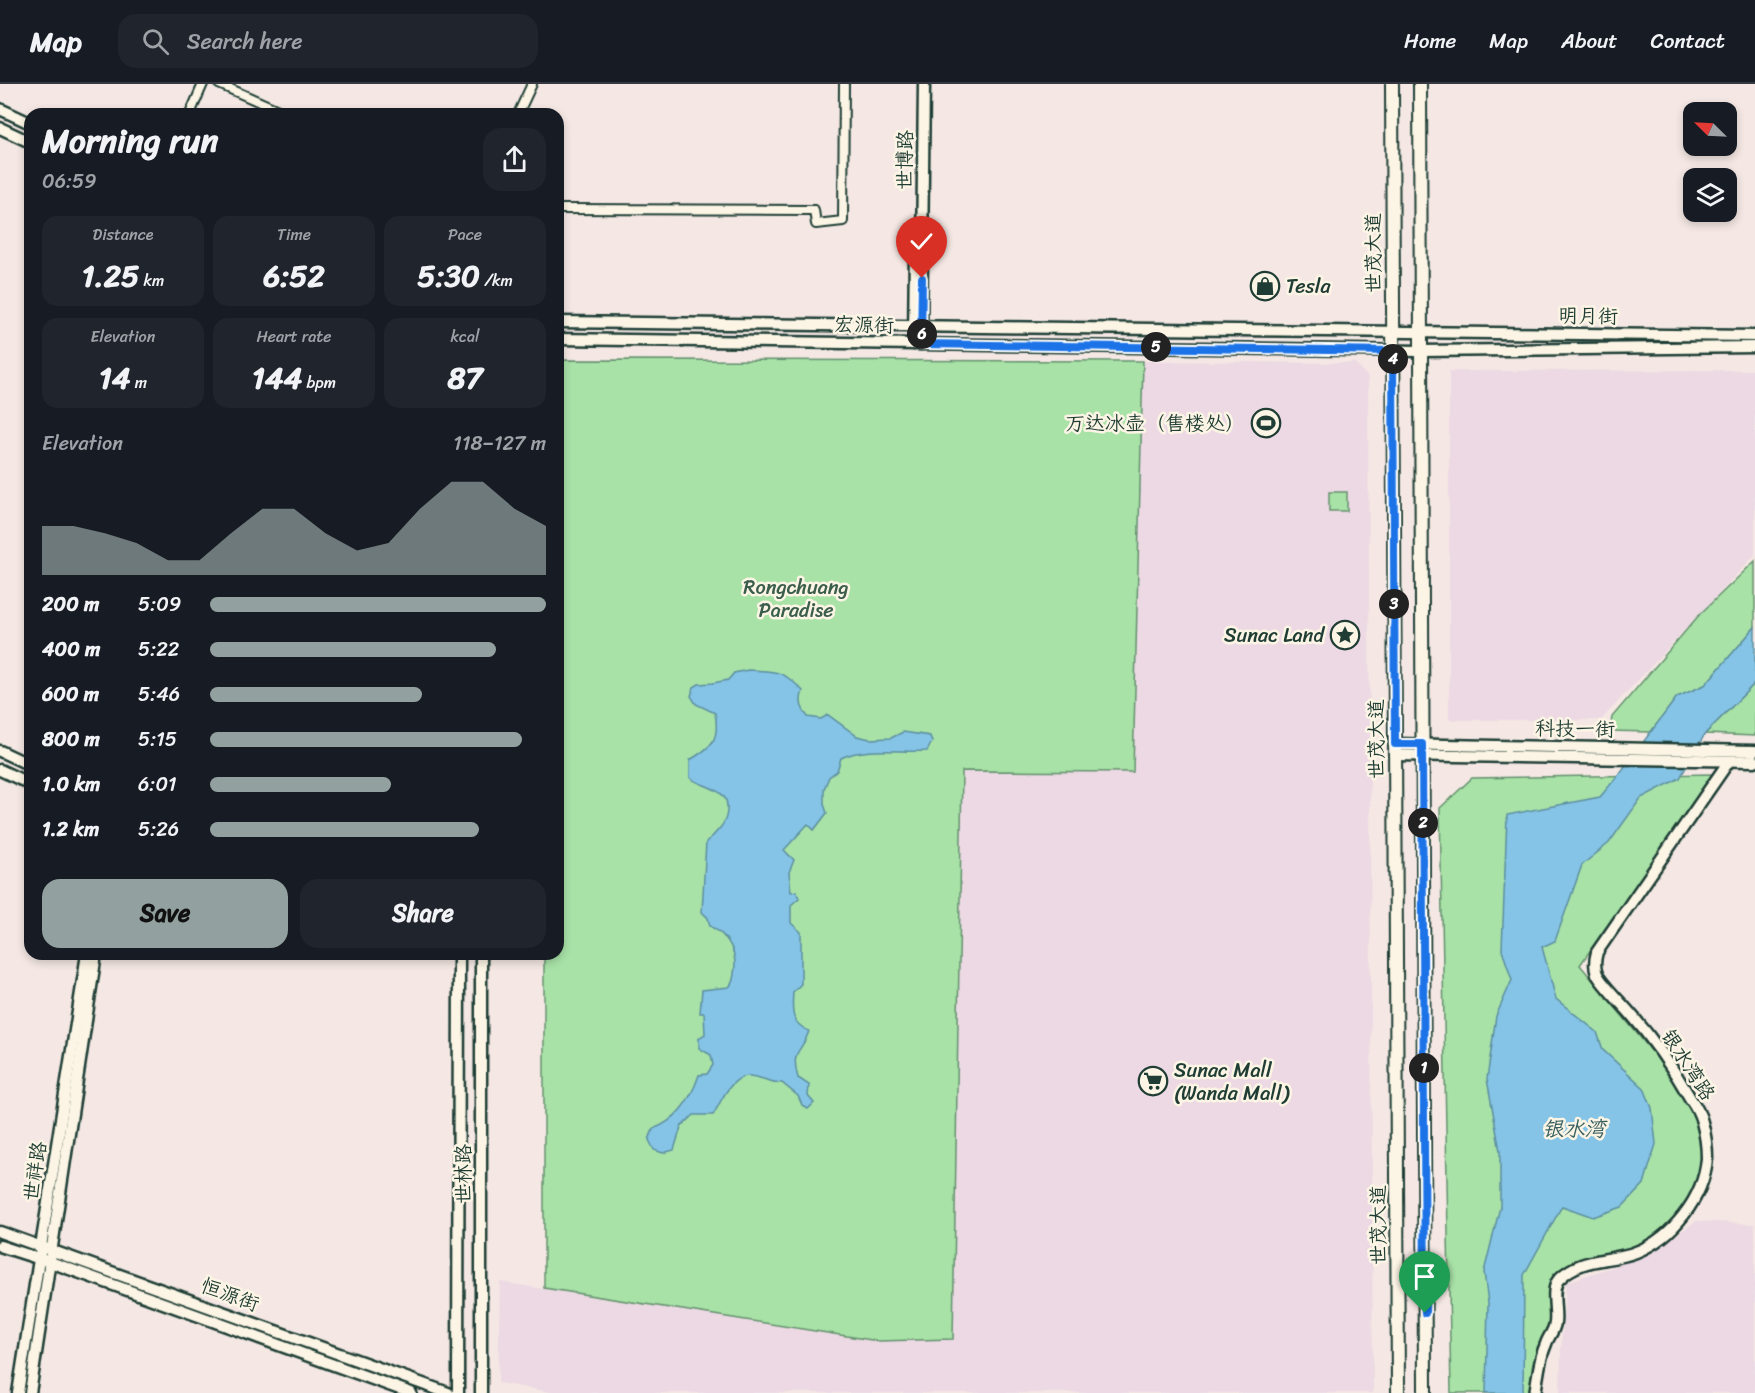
<!DOCTYPE html>
<meta charset="utf-8">
<style>
body{margin:0;font-family:Sriracha,"LXGW WenKai TC",sans-serif;background:#20242c;color:#f1f3f6;height:100vh;display:flex;flex-direction:column;font-size:22px;white-space:nowrap}
*{box-sizing:border-box;margin:0}
p{font-size:20px;color:#9ea1a6}
.icon{flex:none;width:33px;height:33px;fill:none;stroke:currentColor;stroke-width:2;stroke-linecap:round;stroke-linejoin:round}
.map{position:relative;flex:1;overflow:hidden}
.panel{position:absolute;left:24px;top:24px;width:540px;height:852px;display:flex;flex-direction:column;background:#171b24;border-radius:18px;box-shadow:0 3px 9px #0003}
.panel>*{flex:none}
.needle{width:39px;rotate:294deg}
.tools{position:absolute;left:1683px;top:18px;display:grid;gap:12px}
.tools a{display:grid;place-items:center;width:54px;height:54px;border-radius:12px;background:#171b24;box-shadow:0 3px 9px #0003;font-size:30px}
.pin{position:absolute;display:grid;place-items:center;width:51px;height:51px;color:#fff;margin:-62px -26px;border-radius:50% 50% 50% 0;rotate:-45deg;box-shadow:0 0 6px #0007}
.pin .icon{rotate:45deg}
.km{position:absolute;width:30px;height:30px;margin:-15px;border-radius:50%;background:#222;color:#fff;font-size:16px;line-height:30px;text-align:center}
.round{display:grid;place-items:center;flex:none;width:63px;height:63px;border-radius:18px;background:#20242c}
.overview{display:flex;align-items:center;justify-content:space-between;height:102px;padding:0 18px}
h1{font-size:33px;font-weight:700;line-height:45px}
.figures{display:grid;grid-template-columns:repeat(3,1fr);gap:9px;height:102px;padding:6px 18px}
.figures div{display:grid;align-content:center;border-radius:15px;background:#20242c;text-align:center}
.figures b{font-size:30px;font-weight:700}
.figures small{font-size:16px;font-weight:400}
.figures p{font-size:16px}
.chart{height:168px;padding:12px 18px}
.chart p{display:flex;justify-content:space-between}
.chart svg{width:100%;height:108px;margin-top:6px;fill:#92a19f;opacity:.7}
.cta{display:flex;gap:12px;margin-top:auto;padding:12px 18px}
.cta a{flex:1;height:69px;border-radius:18px;background:#92a19f;color:#111;font-size:24px;font-weight:700;line-height:69px;text-align:center}
.cta a+a{background:#20242c;color:#f1f3f6}
ul{padding:0 18px;list-style:none;font-size:20px}
li{display:grid;grid-template-columns:96px 72px 1fr;align-items:center;height:45px}
li i{height:15px;border-radius:8px;background:#92a19f}
header{display:flex;align-items:center;gap:36px;box-sizing:border-box;height:84px;padding:0 30px;background:#171b24;border-bottom:2px solid #363941}
header strong{font-size:28px}
nav{display:flex;gap:33px;margin-inline-start:auto;font-size:21px}
.search{width:420px;height:54px;background:#20242c;display:flex;align-items:center;gap:15px;box-sizing:border-box;padding:0 21px;border-radius:18px;color:#9ea1a6;font-size:22px}
.map>svg:first-child{display:block}
</style>
<header>
<strong>Map</strong>
<div class="search"><svg class="icon" aria-label="search" viewBox="0 0 24 24"><circle cx="10" cy="10" r="6"/><path d="M15 15l6 6"/></svg>Search here</div>
<nav><a>Home</a><a>Map</a><a>About</a><a>Contact</a></nav>
</header>
<div class="map">
<svg width="1755" height="1309" viewBox="0 0 1755 1309">
<rect width="100%" height="100%" fill="#f5e8e4"/>
<filter id="ink" filterUnits="userSpaceOnUse"><feTurbulence type="fractalNoise" baseFrequency=".0167" numOctaves="2"/><feDisplacementMap in="SourceGraphic" scale="12" xChannelSelector="R" yChannelSelector="G"/><feConvolveMatrix kernelMatrix="1 2 1 2 8 2 1 2 1" color-interpolation-filters="sRGB"/></filter>
<g filter="url(#ink)">
<g fill="#ecd9e3">
<path d="M1143,277l212,2 13,14 5,1016h-818l-57,-10 2,-101 378,59 74,-2 10,-569 171,2z"/>
<path d="M1755,286v185l-154,165h-152v-349z"/>
<path d="M1696,1137l59,3v169h-195l1,-45 5,-66 80,-26z"/>
</g>
<g fill="#a8e2a7" stroke="#64906e" stroke-width="1.5">
<path d="M558,276l585,1 -10,411 -171,-1 -9,568 -75,2 -334,-53v-334h14z"/>
<rect x="1329" y="408" width="18" height="19"/>
<path d="M1755,477v66l-50,58 -28,12 -26,35 -41,-1 2,-14 88,-103z"/>
<path d="M1755,599v53l-50,-2z"/>
<path d="M1714,690l-134,191 118,142 8,69 -38,58 -63,26 -47,15 -7,63 -12,55h-88l-11,-585 32,-30z"/>
</g>
<g fill="#85c4e6" stroke="#5c8e9f" stroke-width="1.5">
<path d="M1755,543v56l-50,51 -25,44 -39,20 -32,45 -27,22 -27,76 -13,6 14,52 41,33 6,18 41,38 8,20 4,36 -12,40 -22,23 -29,10 -31,-11 -38,69 -1,118h-37l2,-90 -4,-31 16,-65v-56l-13,-72 9,-63 16,-36 -10,-30 5,-135 93,-18 20,-24 57,-76 28,-12z"/>
<path d="M748,586c28,2 34,-1 55,21 -4,10 -2,17 5,26l13,2 7,-4 29,21 13,3 21,-1 12,-6 27,4 2,6 -5,9c-26,2 -61,-5 -86,7l-4,13 -8,6 -5,12v15l3,9 -13,17 -6,-6 -24,26 10,10 -5,12 2,20 6,-1 2,7 -8,7v18l10,9v52l-8,8c-1,18 -3,31 16,39 -7,23 -19,17 -11,47l11,7 -1,11 6,7 -6,6 -6,-4 -4,-9 -16,-13c-12,0 -20,-6 -32,-7 -19,-1 -29,26 -37,39h-19l-13,12 -7,23 -11,3 -9,-3 -5,-10 4,-11c25,-9 38,-30 46,-54l8,-1 6,-9 -2,-10 -12,-7v-10l6,-4 -1,-21h-4l2,-23 27,-3c4,-4 4,-7 5,-13 4,-21 -5,-38 -24,-48l-2,-8 -6,-6 4,-70c5,-4 10,-9 14,-14 8,-9 11,-28 0,-35 -9,-7 -20,-8 -30,-15v-18c22,-13 30,-20 25,-47l-19,-9 -5,-8 3,-9 5,-3 14,-1 15,-3 6,-7z"/>
</g>
<g fill="none" stroke-linecap="round" stroke-linejoin="round">
<g stroke="#1f3d34" stroke-width="12">
<g id="street">
<path d="M219,0l68,30"/>
<path d="M190,30l13,-30"/>
<path d="M518,30l14,-30"/>
<path d="M558,125l256,1 2,14 27,-3 1,-137"/>
</g>
</g>
<g stroke="#1f3d34" stroke-width="15">
<g id="secondary">
<path d="M0,25l30,14"/>
<path d="M0,44l30,14"/>
<path d="M558,238l1197,14"/>
<path d="M558,255l863,12 334,-4"/>
<path d="M914,260l1,-98"/>
<path d="M921,260l3,-260"/>
<path d="M1395,660l360,7"/>
<path d="M0,667l30,14"/>
<path d="M1395,671l360,6"/>
<path d="M0,686l30,14"/>
<path d="M481,870v439"/>
<path d="M0,1148l448,161"/>
<path d="M0,1162l53,17 358,130"/>
<path d="M18,1309l69,-439"/>
<path d="M30,1309l66,-439"/>
<path d="M458,1309l1,-439"/>
<path d="M1535,1309c3,-16 4,-34 11,-49 2,-7 8,-13 9,-21 2,-13 -5,-34 4,-44 21,-22 51,-17 77,-27 36,-14 68,-54 71,-94 0,-11 -2,-25 -5,-36 -2,-8 -7,-17 -12,-24 -17,-30 -38,-60 -61,-86 -7,-8 -28,-29 -32,-38 -3,-7 -2,-15 0,-22l132,-191"/>
</g>
</g>
<g stroke="#1f3d34" stroke-width="16">
<g id="primary">
<path d="M1392,0l6,1309"/>
<path d="M1420,0l5,1309"/>
</g>
</g>
<use href="#street" stroke="#fcf5e5" stroke-width="8"/>
<use href="#secondary" stroke="#fcf5e5" stroke-width="10"/>
<use href="#primary" stroke="#fcf5e5" stroke-width="12"/>
</g>
</g>
<g fill="none" stroke-linecap="round" stroke-linejoin="round" filter="url(#ink)">
<g stroke="#fff" stroke-width="12">
<path id="route" d="M922,194l-1,66 472,7 2,393h27l3,569"/>
</g>
<use href="#route" stroke="#1a73e8" stroke-width="8"/>
</g>
<defs>
<g id="shop-ring" transform="scale(1.5)"><circle r="9.5" fill="#fcf5e5" stroke="#1f3d34" stroke-width="1.5"/><path d="M-5-2.5h2.3a2.7 3.5 0 0 1 5.4 0H5L5.5 6h-11ZM-1.5-2.5h3a1.5 2.3 0 0 0-3 0Z" fill="#1f3d34"/></g>
<g id="stadium-ring" transform="scale(1.5)"><circle r="9.5" fill="#fcf5e5" stroke="#1f3d34" stroke-width="1.5"/><path d="M0-5a6.5 5 0 1 0 0 10a6.5 5 0 1 0 0-10ZM-3.5-1.8h7v3.6h-7Z" fill="#1f3d34"/></g>
<g id="sight-ring" transform="scale(1.5)"><circle r="9.5" fill="#fcf5e5" stroke="#1f3d34" stroke-width="1.5"/><path d="M0-6L1.8-2.2L6-1.7L2.9 1.2L3.7 5.4L0 3.3L-3.7 5.4L-2.9 1.2L-6-1.7L-1.8-2.2Z" fill="#1f3d34"/></g>
<g id="supermarket-ring" transform="scale(1.5)"><circle r="9.5" fill="#fcf5e5" stroke="#1f3d34" stroke-width="1.5"/><path d="M-6-5.5h2.5l.6 2H6L4.5 2H-2.5L-4.4-4H-6ZM-1.5 3.2a1.3 1.3 0 1 0 .1 0ZM3 3.2a1.3 1.3 0 1 0 .1 0Z" fill="#1f3d34"/></g>
</defs>
<g fill-rule="evenodd">
<use href="#shop-ring" x="1265" y="202"/>
<use href="#stadium-ring" x="1266" y="339"/>
<use href="#sight-ring" x="1345" y="551"/>
<use href="#supermarket-ring" x="1153" y="997"/>
</g>
<g text-anchor="middle" dominant-baseline="central" stroke-width="5" stroke-linejoin="round" paint-order="stroke">
<g font-size="20" fill="#1f3d34" stroke="#fcf5e5">
<text transform="translate(905 76) rotate(-89)">世博路</text>
<text transform="translate(1373 169) rotate(-90)">世茂大道</text>
<text transform="translate(1588 232) rotate(1)">明月街</text>
<text transform="translate(864 241) rotate(1)">宏源街</text>
<text transform="translate(1575 645) rotate(1)">科技一街</text>
<text transform="translate(1376 655) rotate(-90)">世茂大道</text>
<text transform="translate(1688 981) rotate(57)">银水湾路</text>
<text transform="translate(35 1087) rotate(-81)">世祥路</text>
<text transform="translate(463 1090) rotate(-90)">世林路</text>
<text transform="translate(1378 1141) rotate(-90)">世茂大道</text>
<text transform="translate(230 1211) rotate(20)">恒源街</text>
</g>
<g font-size="20" fill="#1f3d34" stroke="#fcf5e5" text-anchor="start">
<text x="1286" y="202">Tesla</text>
<text x="1245" y="339" text-anchor="end">万达冰壶（售楼处）</text>
<text x="1324" y="551" text-anchor="end">Sunac Land</text>
<text x="1174" y="986">Sunac Mall<tspan x="1174" dy="23">(Wanda Mall)</tspan></text>
</g>
<g font-size="20" fill="#3a5e4b" stroke="#fcf5e5">
<text x="796" y="503">Rongchuang<tspan x="796" dy="23">Paradise</tspan></text>
</g>
<g font-size="21" font-style="italic" fill="#385f60" stroke="#fcf5e5">
<text x="1574" y="1045">银水湾</text>
</g>
</g>
</svg>
<div class="tools">
<a><svg class="needle" viewBox="-14 -14 28 28"><path d="M0-13l5 13h-10z" fill="#e53935"/><path d="M0 13l5-13h-10z" fill="#9ea1a6"/></svg></a>
<a><svg class="icon" aria-label="layers" viewBox="0 0 24 24"><path d="M12 4l9 5-9 5-9-5zM3 14l9 5 9-5"/></svg></a>
</div>
<div class="pin" style="left:1425px;top:1229px;background:#1e9e55"><svg class="icon" aria-label="arrive" viewBox="0 0 24 24"><path d="M6 21V4h12l-3 4 3 4H6"/></svg></div>
<div class="pin" style="left:922px;top:194px;background:#d93025"><svg class="icon" aria-label="check" viewBox="0 0 24 24"><path d="M5 12l5 5 9-10"/></svg></div>
<b class="km" style="left:1424px;top:984px">1</b>
<b class="km" style="left:1423px;top:739px">2</b>
<b class="km" style="left:1394px;top:520px">3</b>
<b class="km" style="left:1393px;top:275px">4</b>
<b class="km" style="left:1156px;top:263px">5</b>
<b class="km" style="left:922px;top:250px">6</b>
<section class="panel">
<div class="overview"><div><h1>Morning run</h1><p>06:59</p></div><a class="round"><svg class="icon" aria-label="share" viewBox="0 0 24 24"><path d="M12 15V3M7 8l5-5 5 5M5 13v7h14v-7"/></svg></a></div>
<div class="figures">
<div><p>Distance</p><b>1.25<small> km</small></b></div>
<div><p>Time</p><b>6:52</b></div>
<div><p>Pace</p><b>5:30<small> /km</small></b></div>
</div>
<div class="figures">
<div><p>Elevation</p><b>14<small> m</small></b></div>
<div><p>Heart rate</p><b>144<small> bpm</small></b></div>
<div><p>kcal</p><b>87</b></div>
</div>
<div class="chart"><p><span>Elevation</span>118–127 m</p>
<svg viewBox="0 0 160 44" preserveAspectRatio="none"><path d="M0 44V24L10 24L20 27L30 31L40 38L50 38L60 27L70 17L80 17L90 27L100 34L110 31L120 17L130 6L140 6L150 17L160 24V44z"/></svg>
</div>
<ul>
<li><b>200 m</b>5:09<i style="width:100%"></i></li>
<li><b>400 m</b>5:22<i style="width:85%"></i></li>
<li><b>600 m</b>5:46<i style="width:63%"></i></li>
<li><b>800 m</b>5:15<i style="width:93%"></i></li>
<li><b>1.0 km</b>6:01<i style="width:54%"></i></li>
<li><b>1.2 km</b>5:26<i style="width:80%"></i></li>
</ul>
<div class="cta"><a>Save</a><a>Share</a></div>
</section>
</div>
